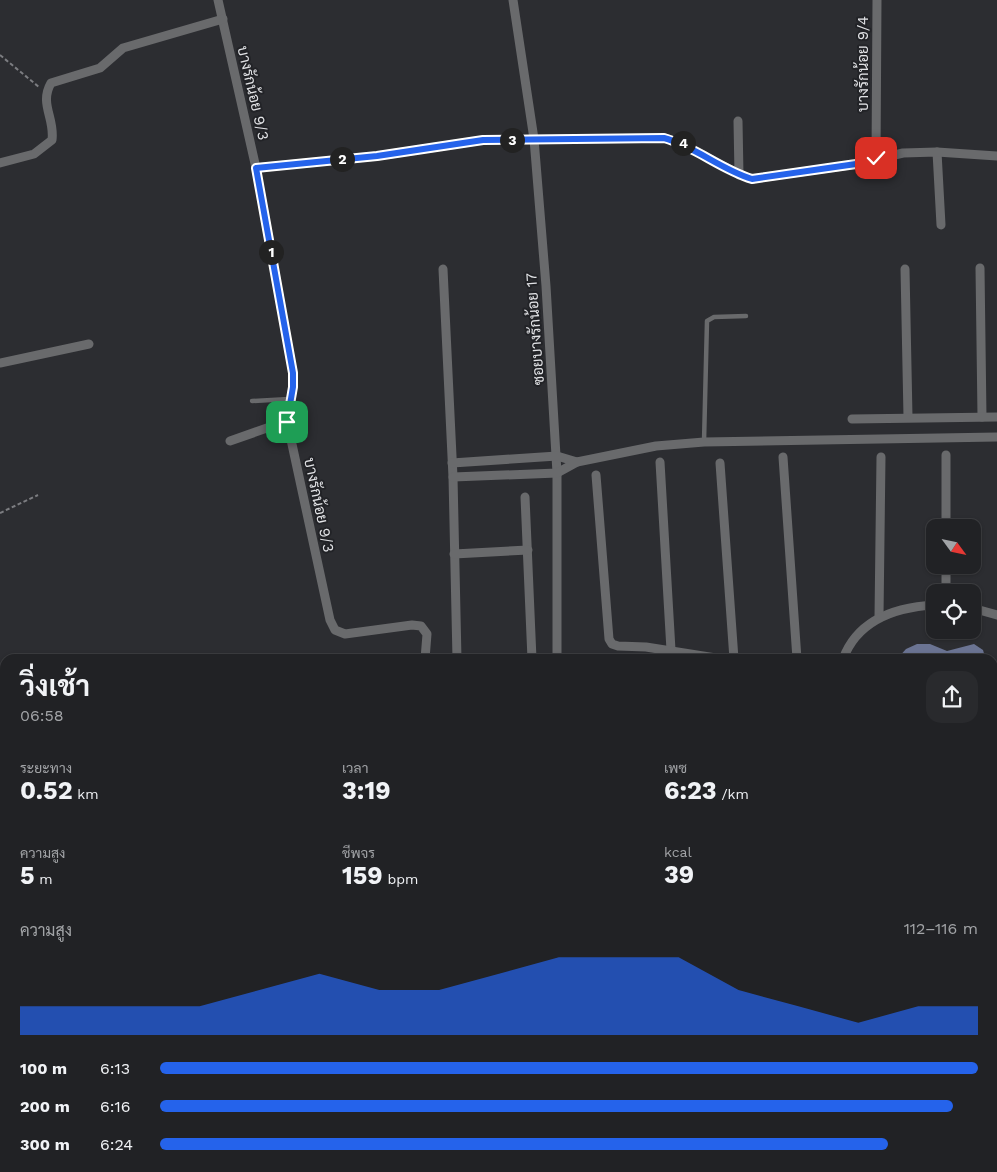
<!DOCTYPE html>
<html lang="th">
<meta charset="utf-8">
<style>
body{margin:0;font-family:"Work Sans",Sarabun,sans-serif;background:#292a2d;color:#f1f3f6;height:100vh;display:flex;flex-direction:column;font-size:19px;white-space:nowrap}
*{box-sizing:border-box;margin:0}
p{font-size:16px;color:#a2a4a7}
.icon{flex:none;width:28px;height:28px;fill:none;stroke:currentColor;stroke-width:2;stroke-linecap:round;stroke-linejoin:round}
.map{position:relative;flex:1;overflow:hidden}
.drawer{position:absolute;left:0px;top:654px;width:998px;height:519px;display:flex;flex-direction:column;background:#212225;border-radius:15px 15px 0 0;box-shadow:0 1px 4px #0004,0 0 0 1px #3e3f42}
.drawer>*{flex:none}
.needle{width:32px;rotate:123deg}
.buttons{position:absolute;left:926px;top:519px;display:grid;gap:10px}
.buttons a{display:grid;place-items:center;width:55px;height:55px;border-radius:10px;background:#212225;box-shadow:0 1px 4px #0004,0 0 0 1px #3e3f42;font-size:25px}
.pin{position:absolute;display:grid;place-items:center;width:42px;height:42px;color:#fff;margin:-21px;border-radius:10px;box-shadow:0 2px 8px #0006}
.km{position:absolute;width:25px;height:25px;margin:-12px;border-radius:50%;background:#222;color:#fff;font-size:14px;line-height:25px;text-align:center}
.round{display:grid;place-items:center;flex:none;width:52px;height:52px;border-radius:15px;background:#292a2d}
.overview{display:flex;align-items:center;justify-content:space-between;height:85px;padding:0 20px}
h1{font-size:28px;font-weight:700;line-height:38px}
.stats{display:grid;grid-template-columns:repeat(3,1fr);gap:8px;height:85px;padding:5px 20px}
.stats div{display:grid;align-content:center}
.stats b{font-size:25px;font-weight:700}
.stats small{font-size:14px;font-weight:400}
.stats p{font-size:14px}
.chart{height:140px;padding:10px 20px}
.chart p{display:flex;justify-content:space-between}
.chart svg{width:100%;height:90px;margin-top:5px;fill:#2563eb;opacity:.7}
ul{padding:0 20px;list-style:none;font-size:16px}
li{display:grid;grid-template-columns:80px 60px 1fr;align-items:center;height:38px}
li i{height:12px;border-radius:6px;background:#2563eb}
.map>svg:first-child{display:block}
</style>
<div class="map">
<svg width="997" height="1172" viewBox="0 0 997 1172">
<rect width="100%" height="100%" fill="#2c2d31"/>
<path fill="#6b7493" d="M917,644h13l17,7 27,-7 9,6 2,7 -2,2h-86l9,-10z"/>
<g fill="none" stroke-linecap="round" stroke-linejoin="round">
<g stroke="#7c7d81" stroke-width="2" stroke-dasharray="4 2.5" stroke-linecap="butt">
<path d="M0,55l39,32"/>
<path d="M0,513l38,-18"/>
</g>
<g stroke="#696a6c" stroke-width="4.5">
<path d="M252,401l37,-2"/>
<path d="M704,442l3,-121 7,-4 32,-1"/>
</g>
<g stroke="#696a6c" stroke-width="9">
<path d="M218,0l38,168 37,205v14l-6,34 43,199 5,10 10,4 67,-9 9,1 6,8 -2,25"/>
<path d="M513,0l21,139 12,147 11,187v186"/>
<path d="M738,121l1,54"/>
<path d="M937,152l4,73"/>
<path d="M876,158l1,-158"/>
<path d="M0,163l34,-9 18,-14c3,-22 -13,-36 -1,-57l49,-15 23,-20 100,-29"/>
<path d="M256,168l121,-12 106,-16 182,-2c31,8 56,31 87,41l105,-15 46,-11 34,-1 60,4"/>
<path d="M980,268l2,149"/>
<path d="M443,269l10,208 4,182"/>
<path d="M905,269l3,148"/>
<path d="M0,363l89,-19"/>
<path d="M852,419l145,-2"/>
<path d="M230,441l57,-20"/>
<path d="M783,457l14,202"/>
<path d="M660,462l11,188"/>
<path d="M452,463l105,-7 20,6"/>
<path d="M720,463l14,196"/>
<path d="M596,475l13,164 3,5 6,2 28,1 76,12"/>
<path d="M453,477l104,-4 20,-11 79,-16 48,-4 293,-5"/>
<path d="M525,497l7,162"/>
<path d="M946,528v-73"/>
<path d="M454,554l74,-4"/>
<path d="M946,592v-27"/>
<path d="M972,608l25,7"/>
<path d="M879,617l2,-160"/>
<path d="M843,659c15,-40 53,-52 92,-54"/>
<path d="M992,726l5,-2"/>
<path d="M0,750l5,13"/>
<path d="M992,937h5"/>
<path d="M0,1089l5,-3"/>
<path d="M0,1162l5,-3"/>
<path d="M88,1168l3,4"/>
<path d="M403,1168l2,4"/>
<path d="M444,1168l2,4"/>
<path d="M529,1168l3,4"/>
<path d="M610,1168l2,4"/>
<path d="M627,1168l3,4"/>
<path d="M765,1168l1,4"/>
<path d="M838,1168l1,4"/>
<path d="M889,1168v4"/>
<path d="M960,1168v4"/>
<path d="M473,1172l8,-4"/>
<path d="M513,1172l10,-4"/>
</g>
</g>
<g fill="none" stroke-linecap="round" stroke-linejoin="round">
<g stroke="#fff" stroke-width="10">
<path id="route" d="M287,422l6,-35v-14l-37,-205 121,-12 106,-16 181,-2c32,9 56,31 88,41l104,-15 20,-6"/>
</g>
<use href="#route" stroke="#2563eb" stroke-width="6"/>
</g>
<g text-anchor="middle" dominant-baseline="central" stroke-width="4" stroke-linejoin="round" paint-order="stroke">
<g font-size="15" fill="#e2e3e6" stroke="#222327">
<text transform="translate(863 64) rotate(-90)">บางรักน้อย 9/4</text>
<text transform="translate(253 93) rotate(77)">บางรักน้อย 9/3</text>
<text transform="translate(535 329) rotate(-94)">ซอยบางรักน้อย 17</text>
<text transform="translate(319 505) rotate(78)">บางรักน้อย 9/3</text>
</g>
</g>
</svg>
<div class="buttons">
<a><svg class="needle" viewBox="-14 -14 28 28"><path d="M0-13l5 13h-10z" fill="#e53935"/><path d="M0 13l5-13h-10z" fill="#a2a4a7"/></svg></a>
<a><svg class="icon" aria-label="locate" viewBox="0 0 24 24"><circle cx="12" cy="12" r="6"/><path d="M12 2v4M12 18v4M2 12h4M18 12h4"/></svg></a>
</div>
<div class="pin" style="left:287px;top:422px;background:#1e9e55"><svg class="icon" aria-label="arrive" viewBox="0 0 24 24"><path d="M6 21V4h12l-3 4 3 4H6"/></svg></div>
<div class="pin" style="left:876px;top:158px;background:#d93025"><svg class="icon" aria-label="check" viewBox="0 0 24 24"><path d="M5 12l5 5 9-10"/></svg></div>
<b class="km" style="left:271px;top:252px">1</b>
<b class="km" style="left:342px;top:159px">2</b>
<b class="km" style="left:512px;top:140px">3</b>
<b class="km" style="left:683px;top:143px">4</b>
<section class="drawer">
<div class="overview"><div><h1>วิ่งเช้า</h1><p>06:58</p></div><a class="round"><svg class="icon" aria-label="share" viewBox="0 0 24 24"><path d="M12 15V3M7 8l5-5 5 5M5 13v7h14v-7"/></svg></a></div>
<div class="stats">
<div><p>ระยะทาง</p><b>0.52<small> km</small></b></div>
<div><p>เวลา</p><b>3:19</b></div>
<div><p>เพซ</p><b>6:23<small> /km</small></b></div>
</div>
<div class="stats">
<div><p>ความสูง</p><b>5<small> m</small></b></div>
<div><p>ชีพจร</p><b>159<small> bpm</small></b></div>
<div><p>kcal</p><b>39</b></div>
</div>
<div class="chart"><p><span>ความสูง</span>112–116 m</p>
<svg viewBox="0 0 160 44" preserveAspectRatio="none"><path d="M0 44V30L10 30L20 30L30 30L40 22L50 14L60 22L70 22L80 14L90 6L100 6L110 6L120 22L130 30L140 38L150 30L160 30V44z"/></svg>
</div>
<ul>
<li><b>100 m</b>6:13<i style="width:100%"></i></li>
<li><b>200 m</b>6:16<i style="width:97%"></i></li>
<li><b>300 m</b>6:24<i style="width:89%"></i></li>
</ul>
</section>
</div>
